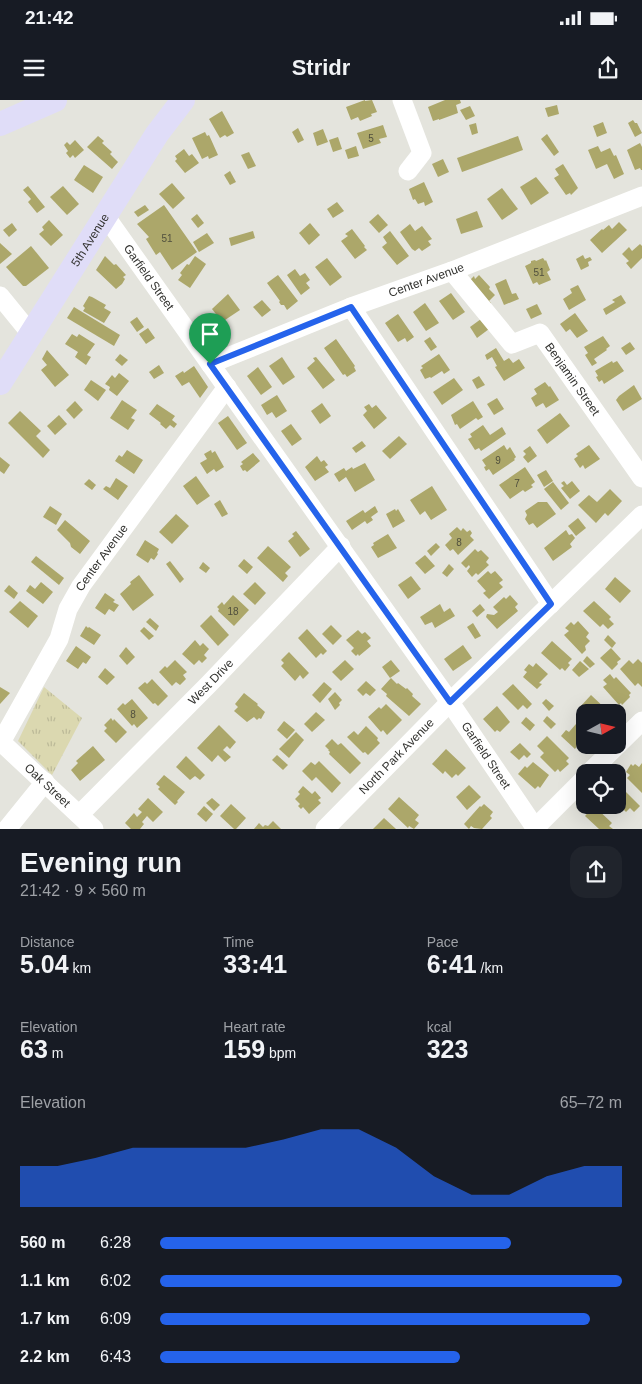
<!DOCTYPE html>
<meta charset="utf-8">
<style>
body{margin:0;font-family:Arial,sans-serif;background:#20242c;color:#f1f3f6;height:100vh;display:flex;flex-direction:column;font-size:19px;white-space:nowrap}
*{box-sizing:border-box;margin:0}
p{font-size:16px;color:#9ea1a6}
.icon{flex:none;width:28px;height:28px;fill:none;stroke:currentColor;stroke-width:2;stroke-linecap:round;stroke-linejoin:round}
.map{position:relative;height:729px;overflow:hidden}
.details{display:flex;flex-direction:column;background:#171b24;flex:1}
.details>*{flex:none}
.needle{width:32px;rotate:82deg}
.tools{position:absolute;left:576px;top:604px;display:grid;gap:10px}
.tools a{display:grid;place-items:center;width:50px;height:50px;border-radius:10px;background:#171b24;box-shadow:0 5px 20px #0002;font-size:25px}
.pin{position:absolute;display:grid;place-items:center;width:42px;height:42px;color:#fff;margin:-51px -21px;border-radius:50% 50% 50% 0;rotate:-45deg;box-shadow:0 0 5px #0007}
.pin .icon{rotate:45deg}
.round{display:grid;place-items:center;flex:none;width:52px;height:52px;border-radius:15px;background:#20242c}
.summary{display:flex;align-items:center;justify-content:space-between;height:85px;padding:0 20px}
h1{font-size:28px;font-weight:700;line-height:38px}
.figures{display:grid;grid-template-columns:repeat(3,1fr);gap:8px;height:85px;padding:5px 20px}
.figures div{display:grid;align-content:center}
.figures b{font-size:25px;font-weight:700}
.figures small{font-size:14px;font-weight:400}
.figures p{font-size:14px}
.chart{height:140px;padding:10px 20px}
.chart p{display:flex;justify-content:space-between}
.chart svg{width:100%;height:90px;margin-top:5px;fill:#2563eb;opacity:.7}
ul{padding:0 20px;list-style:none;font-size:16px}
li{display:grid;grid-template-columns:80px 60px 1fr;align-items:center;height:38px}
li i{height:12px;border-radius:6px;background:#2563eb}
.status{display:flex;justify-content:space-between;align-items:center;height:35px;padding:0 25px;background:#171b24;direction:ltr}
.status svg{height:14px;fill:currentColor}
header{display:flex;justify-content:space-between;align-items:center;height:65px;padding:0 20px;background:#171b24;font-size:22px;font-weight:700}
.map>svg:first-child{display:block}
</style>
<div class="status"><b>21:42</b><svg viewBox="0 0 49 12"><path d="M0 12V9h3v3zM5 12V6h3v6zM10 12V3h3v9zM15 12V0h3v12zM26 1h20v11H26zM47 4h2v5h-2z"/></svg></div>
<header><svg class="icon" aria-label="menu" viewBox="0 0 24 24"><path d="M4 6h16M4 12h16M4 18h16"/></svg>Stridr<svg class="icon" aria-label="share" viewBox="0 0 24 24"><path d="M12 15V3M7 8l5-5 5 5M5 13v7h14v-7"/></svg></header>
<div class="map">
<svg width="642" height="729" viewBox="0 0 642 729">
<defs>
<pattern id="grass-tufts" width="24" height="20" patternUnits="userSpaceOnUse" patternTransform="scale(1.25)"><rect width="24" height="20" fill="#dbd8b0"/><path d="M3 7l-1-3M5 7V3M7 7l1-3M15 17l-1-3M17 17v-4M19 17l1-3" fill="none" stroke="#bcba98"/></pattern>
</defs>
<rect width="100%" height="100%" fill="#e4e4dd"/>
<path fill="url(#grass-tufts)" d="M44,587l38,31 -30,57 -34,-34z"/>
<g fill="#aca76a">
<path d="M365,0v1l7,-1 5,12 -6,2 1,2 -12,5 -2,-4 -7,3 -5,-13z"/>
<path d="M445,0h15l1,3 -5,2 2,8 -19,7v-1l-6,2 -5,-14z"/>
<path d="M557,5l2,9 -11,3 -3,-9z"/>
<path d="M470,6l5,10 -9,4 -6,-10z"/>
<path d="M222,11l12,22 -7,4 -2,-2 -5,3 -11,-19z"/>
<path d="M633,20l2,3h2l5,10 -7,4 -7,-14z"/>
<path d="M603,22l4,11 -10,4 -4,-11z"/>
<path d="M476,23l2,10 -6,2 -3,-10z"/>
<path d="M383,25l4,12 -8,2 2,4 -18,6 -6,-16z"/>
<path d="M298,28l6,12 -6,3 -6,-11z"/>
<path d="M323,29l5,13 -11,4 -4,-13z"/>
<path d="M205,32l2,4 2,-1 9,20 -9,4 -1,-3 -6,3 -10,-21z"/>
<path d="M547,34l12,18 -5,4 -13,-17z"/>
<path d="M98,36l6,5 -2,2 10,9 -2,2 8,8 -6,7 -25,-22z"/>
<path d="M518,36l5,14 -61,22 -5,-14z"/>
<path d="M338,37l4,12 -9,3 -4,-12z"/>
<path d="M75,40l9,10 -9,8 -2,-3 -3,3 -4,-5 2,-2 -4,-6 3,-3 3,3z"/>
<path d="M640,43l2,4v23h-1l-1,-2 -5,2 -8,-20z"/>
<path d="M356,46l3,10 -11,3 -3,-9z"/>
<path d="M598,46l3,6 9,-4 4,8 2,-1 8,19 -10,5 -7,-15 -11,5 -8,-19z"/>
<path d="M184,49l5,7 3,-2 7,9 -14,10 -10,-12 2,-2 -2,-3z"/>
<path d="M249,52l7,14 -8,3 -7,-14z"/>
<path d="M443,59l6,13 -11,5 -6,-13z"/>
<path d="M563,64l15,24 -7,7 -1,-2 -4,2 -12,-17 5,-3 -4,-6z"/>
<path d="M84,65l19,12 -10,16 -19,-13z"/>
<path d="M230,71l6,11 -6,3 -6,-10z"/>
<path d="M536,77l13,16 -18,12 -11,-18z"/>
<path d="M424,82l9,20 -8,4 -1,-4 -6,2 -3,-5 -2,1 -4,-11z"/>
<path d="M172,83l13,15 -12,11 -14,-15z"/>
<path d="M28,86l17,21 -8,6 -9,-11 3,-3 -8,-9z"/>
<path d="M63,86l16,18 -12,11 -17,-18z"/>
<path d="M502,88l16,21 -16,11 -15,-21z"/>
<path d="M337,102l7,9 -11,7 -6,-9z"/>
<path d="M145,105l4,5 -11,7 -4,-5z"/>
<path d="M164,105l33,47 -25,18 -12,-18 -4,3 -10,-16 3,-2 -12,-13z"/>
<path d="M477,111l6,16 -22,7 -5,-15z"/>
<path d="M197,114l7,9 -6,5 -7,-9z"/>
<path d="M378,114l10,11 -9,8 -10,-11z"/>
<path d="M49,120l14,15 -12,11 -12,-12 5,-4 -2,-3z"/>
<path d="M619,122l8,8 -25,23 -12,-13 12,-11 1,1 6,-5 3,4z"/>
<path d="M12,123l5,7 -8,7 -6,-7z"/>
<path d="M310,123l10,12 -11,10 -10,-12z"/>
<path d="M410,124l5,7 7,-5 10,13 -4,2 3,4 -9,6 -3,-3 -4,3 -3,-2 -12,-17z"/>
<path d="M352,129l13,17 -1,1 3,3 -12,9 -14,-18 7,-5 -3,-2z"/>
<path d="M253,131l2,7 -24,8 -2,-8z"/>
<path d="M390,131l19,25 -12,9 -15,-18 5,-4 -4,-6z"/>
<path d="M207,133l7,10 -15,9 -6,-10z"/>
<path d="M0,143l12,11 -12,10z"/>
<path d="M640,144l2,2v12l-11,11 -5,-6 3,-2 -7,-7 7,-7 3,4z"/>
<path d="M31,146l18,22 -23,18h-3l-17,-19z"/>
<path d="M583,155l2,4 5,-2 2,3 -4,2 1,4 -8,4 -5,-11z"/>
<path d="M105,156l9,9 2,-1 10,11 -3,2 2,2 -3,5 -6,5 -20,-19z"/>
<path d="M195,156l11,8 -16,24 -12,-8 4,-5 -2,-2 7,-9 2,1z"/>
<path d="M327,158l15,19 -12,9 -15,-19z"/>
<path d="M543,158l2,3 1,-1 4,10 -3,2 4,8 -12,5 -2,-3 -4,2 -8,-18 6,-3v-2l4,-1 1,1z"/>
<path d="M295,169l5,7 5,-3 5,7 -4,3 4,5 -9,7 -14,-20z"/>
<path d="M278,175l20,26 -11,9 -3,-5h-3l-2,-3 1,-1 -13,-18z"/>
<path d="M479,175l11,12 -1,2 6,6 -6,6 2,2 -4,4 -18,-26 5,-5 1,3z"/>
<path d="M506,179l6,15 4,-1 3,6 -15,6 -9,-21z"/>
<path d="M578,185l8,15 -17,10 -6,-11 9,-6 -2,-4z"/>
<path d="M451,193l14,19 -12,8 -14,-19z"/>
<path d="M228,194l12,16 -18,12 -10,-13z"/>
<path d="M621,195l5,8 -20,12 -3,-6 12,-7 -3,-2z"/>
<path d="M89,196l3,1 14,8 -2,3 7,4 -7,11 -21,-12 2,-3 -2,-2z"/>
<path d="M262,200l9,10 -9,7 -9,-10z"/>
<path d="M425,203l14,20 -13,8 -13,-19z"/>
<path d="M537,204l5,10 -11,5 -5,-10z"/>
<path d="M74,207l46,28 -6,11 -47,-28z"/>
<path d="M575,213l13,18 -11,7 -7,-9 -4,3 -6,-8z"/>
<path d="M398,214l16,23 -7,5 -2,-4 -7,4 -13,-19z"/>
<path d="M137,217l7,10 -7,5 -7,-10z"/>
<path d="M481,219l8,10 -12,9 -7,-11z"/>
<path d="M148,228l7,10 -9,6 -7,-10z"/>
<path d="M72,234l5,3 2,-3 16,10 -8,11 4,2 -5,8 -11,-8 3,-5 -13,-8z"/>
<path d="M603,236l7,10 -4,3 1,1 -13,9 3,4 -5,3 -7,-11 3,-2 -4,-6z"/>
<path d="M430,237l7,10 -6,4 -7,-10z"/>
<path d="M336,239l19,27 -1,1 2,4 -9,6 -2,-3 -2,1 -19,-27z"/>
<path d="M630,242l5,7 -9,6 -5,-7z"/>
<path d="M496,248l8,13 5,-3 4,5 6,-4 6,9 -21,13 -9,-14 2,-1 -5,-9 -5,3 -2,-5z"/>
<path d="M47,250l22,25 -14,12 -14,-17 6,-5 -5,-6z"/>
<path d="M120,254l8,6 -6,6 -7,-6z"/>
<path d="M439,254l11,16 -6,4 -2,-3 -11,7 -1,-1 -5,2 -5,-9 3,-2 -2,-2z"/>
<path d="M282,257l13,20 -12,8 -14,-19z"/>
<path d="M316,257l19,23 -12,9 -16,-21 8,-7 -2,-3z"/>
<path d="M612,261l1,2 4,-2 7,10 -20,13 -2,-4 -3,2 -3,-5 2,-1 -3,-5z"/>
<path d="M159,265l5,8 -10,6 -5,-7z"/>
<path d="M194,266l14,21 -8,11 -11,-16 -7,4 -7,-10 8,-5 1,2z"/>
<path d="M258,267l14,20 -11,8 -14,-19z"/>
<path d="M119,273l10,8 -12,15 -8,-6 1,-3 -5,-3 7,-9 3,3z"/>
<path d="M479,276l6,9 -8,4 -5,-9z"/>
<path d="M454,278l9,12 -21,15 -9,-13z"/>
<path d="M91,280l15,10 -8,11 -14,-11z"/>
<path d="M545,282l4,5 1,-1 9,14 -13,8 -3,-5 -7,4 -5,-9 6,-4 -3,-5z"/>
<path d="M634,285l8,14 -19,12 -7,-11 3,-4z"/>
<path d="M277,295l10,16 -11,7 -4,-6 -5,3 -6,-10z"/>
<path d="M497,298l7,11 -10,6 -7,-11z"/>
<path d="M122,300l15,10 -6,8 4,2 -7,10 -18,-12z"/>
<path d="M75,301l8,9 -9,9 -8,-9z"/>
<path d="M473,301l10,16 -5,3 -2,-2 -16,11 -3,-5 -2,1 -4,-10z"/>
<path d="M322,303l9,13 -11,8 -9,-13z"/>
<path d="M157,304l18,12 -3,4 5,4 -3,4 -4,-3 -4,4 -6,-5 1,-1 -12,-9z"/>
<path d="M369,304l3,4 4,-3 11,13 -13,11 -11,-14 4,-4 -3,-4z"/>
<path d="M20,311l21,20 -5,5 14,14 -7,8 -35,-35z"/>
<path d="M560,313l10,13 -23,18 -10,-14z"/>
<path d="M59,315l8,9 -12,11 -8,-9z"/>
<path d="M228,316l19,27 -10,7 -19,-27z"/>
<path d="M291,324l11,15 -10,7 -11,-15z"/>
<path d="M483,325l7,10 12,-8 4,7 -25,17 -2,-3 -4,2 -7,-11 4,-2 -2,-3z"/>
<path d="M399,336l8,8 -17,15 -8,-8z"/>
<path d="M362,341l4,5 -10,7 -4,-5z"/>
<path d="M504,345l3,5 3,-3 6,10 -2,2 1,1 -22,15 -4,-6 -3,2 -2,-4 2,-1 -4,-6z"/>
<path d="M589,345l11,14 -15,10 -2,-4 -3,3 -6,-9 4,-3 -2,-2z"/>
<path d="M530,346l7,10 -9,7 -5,-6 3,-3 -3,-3z"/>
<path d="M127,350l16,10 -9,14 -19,-13 4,-6 3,2z"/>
<path d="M211,350l1,3 3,-2 9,16 -8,5 -2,-3 -7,5 -7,-11 7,-4 -3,-5z"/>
<path d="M253,353l7,8 -13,11 -2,-2 -2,1 -3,-5 3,-2 -2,-2z"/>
<path d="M317,356l4,6 3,-2 4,5 -3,2 4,5 -14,9 -10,-14z"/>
<path d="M0,357l10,8 -6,9 -4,-3z"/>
<path d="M365,363l10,17 -20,12 -9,-15 -7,5 -5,-8 10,-6 2,3 6,-4 1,2z"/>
<path d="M525,367l10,15 -4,3 2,2 -8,5 -2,-2 -13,9 -11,-14z"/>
<path d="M546,370l7,11 -9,6 -7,-12z"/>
<path d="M196,376l14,20 -13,9 -14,-19z"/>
<path d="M116,378l12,8 -10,14 -15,-11 3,-3 4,2z"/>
<path d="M89,379l7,6 -4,5 -8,-6z"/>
<path d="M564,381l3,4 5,-4 8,10 -10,8 -9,-11 3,-2 -3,-3z"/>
<path d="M553,382l16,21 -8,7 -17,-21z"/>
<path d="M432,386l15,24 -16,10 -6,-9 -5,4 -10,-15z"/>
<path d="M610,389l12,12 -14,15 -3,-3 -9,10 -18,-18 11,-10 8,7z"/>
<path d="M220,400l8,14 -6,3 -8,-13z"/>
<path d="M538,402h9l9,12 -19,14 -4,-5 -4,2 -4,-6 2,-4 -2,-4z"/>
<path d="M50,406l12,8 -6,11 -13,-8z"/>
<path d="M375,406l3,6 -7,5 2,3 -6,4 -2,-3 -13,9 -6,-9 17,-11 2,3z"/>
<path d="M395,409l1,2 2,-2 7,12 -12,7 -7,-14z"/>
<path d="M176,414l13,12 -17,18 -13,-12z"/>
<path d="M578,418l8,10 -10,8 -8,-10z"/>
<path d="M65,420l25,21 -10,13 -9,-7 -1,-4 -13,-13z"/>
<path d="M457,427l4,4 2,-3 4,4 3,-2 2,3 -2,3 4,4 -16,15 -5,-6 -3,2 -5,-6 7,-7 -3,-4z"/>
<path d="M566,430l3,5 3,-1 3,4 -5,6 2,3 -19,14 -9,-13z"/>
<path d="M296,431l14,18 -10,8 -12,-16 6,-5 -2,-2z"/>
<path d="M388,434l9,14 -19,10 -7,-11 3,-2 -1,-2z"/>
<path d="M145,440l14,9 -2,4 1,1 -4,6 -3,-2 -3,5 -12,-8z"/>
<path d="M436,443l4,4 -9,9 -4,-5z"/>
<path d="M268,446l23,21 -6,6 3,3 -5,6 -26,-24z"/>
<path d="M475,449l3,3 3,-2 8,8 -3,4 3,3 -11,10 -2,-2 -4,4 -5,-6 3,-4 -1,-2 -3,3 -5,-5z"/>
<path d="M425,455l10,11 -10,8 -10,-11z"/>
<path d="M36,456l28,22 -5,7 -28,-23z"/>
<path d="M244,459l9,8 -6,7 -9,-8z"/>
<path d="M170,461l14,18 -4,4 -14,-19z"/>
<path d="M203,462l7,6 -4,5 -7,-5z"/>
<path d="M449,464l5,5 -7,8 -5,-4z"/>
<path d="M488,471l3,3 4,-3 8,9 -4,3 4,4 -14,12 -6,-6 3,-2 -9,-10z"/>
<path d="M139,475l15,20 -21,16 -13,-17 11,-10 -1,-2z"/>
<path d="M411,476l10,13 -13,10 -10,-14z"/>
<path d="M615,477l16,14 -11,12 -15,-14z"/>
<path d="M41,482l12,10 -10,12 -17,-13 4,-6 5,4z"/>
<path d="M255,482l11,11 -11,12 -12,-11z"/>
<path d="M9,485l9,8 -4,6 -10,-8z"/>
<path d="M105,493l10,7 -2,2 6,3 -5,7 -5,-3 -4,6 -10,-7z"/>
<path d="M233,495l16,15 -15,16 -16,-15 1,-2 -2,-2 5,-5 2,3z"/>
<path d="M510,495l8,9 -3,3 3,4 -21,18 -11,-12 1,-3 7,1 4,-3 -5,-5 11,-10 2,2z"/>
<path d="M20,501l18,15 -10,12 -19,-16z"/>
<path d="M594,501l17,16 -2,2 5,5 -6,5 -5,-5 -3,3 -17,-16z"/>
<path d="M440,504l4,8 6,-4 5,8 -20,12 -3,-6 -7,3 -5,-8z"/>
<path d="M480,504l5,6 -8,7 -5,-6z"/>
<path d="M211,515l18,20 -11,11 -18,-20z"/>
<path d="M150,518l9,8 -3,5 -10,-9z"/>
<path d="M578,521l11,12 -3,4 4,4 -5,5 1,4 -4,4 -18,-19 5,-4 -4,-3 6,-6 3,3z"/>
<path d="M473,523l8,13 -6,3 -8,-12z"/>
<path d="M331,525l11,11 -9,9 -11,-11z"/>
<path d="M86,526l2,2 1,-1 12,8 -7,10 -14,-9z"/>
<path d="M144,527l10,9 -5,4 -9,-9z"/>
<path d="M307,529l20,22 -4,4 -2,-2 -5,5 -18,-20z"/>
<path d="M358,530l4,4 3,-2 6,6 -4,3 4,5 -12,10 -1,-2 -2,2 -5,-5 3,-3 -8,-8z"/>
<path d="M608,535l8,8 -4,5 -8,-8z"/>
<path d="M195,540l5,6 3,-3 6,6 -5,6 3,3 -5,5 -3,-3 -5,5 -12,-11z"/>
<path d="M552,541l20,18 -4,4 2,2 -5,6 -3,-3 -2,2 -19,-17z"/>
<path d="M463,545l9,13 -19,13 -9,-12z"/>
<path d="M76,546l15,11 -5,7 -3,-2 -5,7 -12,-8z"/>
<path d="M126,547l9,10 -8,8 -8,-9z"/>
<path d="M611,548l10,11 -4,3 1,2 -6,6 -12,-12z"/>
<path d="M289,552l20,21 -6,6 -3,-4 -5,6 -14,-15 3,-3 -3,-3z"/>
<path d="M587,556l8,8 -5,4 -7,-7z"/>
<path d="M638,559l4,4v24l-4,-4 -3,3 -15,-17 9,-9 4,4z"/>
<path d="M175,560l12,12 -4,3 3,4 -6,6 -4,-3 -4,4 -13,-14 6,-6 2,2z"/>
<path d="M345,560l9,9 -13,12 -9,-9z"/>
<path d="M391,560l9,11 -10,7 -8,-11z"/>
<path d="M580,561l9,8 -10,8 -7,-7z"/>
<path d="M536,563l12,11 -9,9 3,1 -5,5 -14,-12 4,-5 -3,-2 5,-6 4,3z"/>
<path d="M105,568l10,9 -8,8 -9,-8z"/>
<path d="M610,574l4,5 2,-2 15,16 -2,2 1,2 -8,8 -1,-2 -2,2 -16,-18 4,-3 -4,-4z"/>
<path d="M391,578l6,6 1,-1 8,6 1,-1 6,6 -1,2 9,8 -12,12 -23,-20 1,-2 -6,-5z"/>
<path d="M152,579l16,17 -10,10 -3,-3 -2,1 -15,-16 7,-6 2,2z"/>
<path d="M366,581l10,9 -6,6 -4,-3 -3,3 -6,-6z"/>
<path d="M324,582l8,7 -12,14 -8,-8z"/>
<path d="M513,584l19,20 -5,5 -4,-4 -5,5 -16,-16z"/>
<path d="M0,587l10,6 -10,11z"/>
<path d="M335,592l7,8 -3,3 1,2 -5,5 -7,-11z"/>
<path d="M244,593l14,11 -1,1 8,7 -4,7 -2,-1 -2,2 -3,-3 -7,5 -13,-11 4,-4 -3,-3z"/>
<path d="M591,595l18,17h-23l-6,-5z"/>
<path d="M132,599l16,19 -11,10 -3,-4 -2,2 -15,-17 6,-6 2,2z"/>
<path d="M546,599l8,7 -5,5 -7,-8z"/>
<path d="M386,604l16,16 -15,15 -4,-5 -2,2 -13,-15 11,-10 2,2z"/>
<path d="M497,606l13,16 -10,10 -3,-2 -2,2 -12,-13z"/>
<path d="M316,612l9,8 -13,12 -8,-8z"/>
<path d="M547,616l9,8 -5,5 -8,-8z"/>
<path d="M526,617l9,8 -5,6 -9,-8z"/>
<path d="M111,618l2,3 1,-2 13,13 -11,11 -12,-12 3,-3 -3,-3z"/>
<path d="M284,621l11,9 -8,9 -10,-9z"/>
<path d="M576,624l9,7v14l-4,4 -4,-3 -2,3 -14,-13 5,-6 3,2z"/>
<path d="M219,625l17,17 -6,7 -3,-3 -4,4 8,7 -6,5 -7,-7 -6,7 -15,-14z"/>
<path d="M366,626l12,12 -1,2 3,3 -12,12 -3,-3 -2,1 -16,-16 7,-6 4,4z"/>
<path d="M296,632l8,8 -15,18 -10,-9z"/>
<path d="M547,636l22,22 -3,3 3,3 -9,8 -2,-3 -3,3 -15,-15 4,-4 -7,-7z"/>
<path d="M332,639l6,6 3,-2 20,20 -11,11 -21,-20 1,-2 -2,-2h1l-4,-4z"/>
<path d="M520,643l11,11 -4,4 -3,-3 -5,5 -9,-8z"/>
<path d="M93,646l12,14 -25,21 -9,-11 7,-7 -2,-2z"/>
<path d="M446,649l20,19 -8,8 -2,-2 -4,4 -7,-7 -2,3 -11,-10z"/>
<path d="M277,655l11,10 -5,5 -11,-10z"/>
<path d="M186,656l19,19 -5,5 -5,-4 -5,4 -14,-13z"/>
<path d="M319,661l22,22 -9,10 -16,-16 -4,4 -10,-10 9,-9 4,3z"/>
<path d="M533,662l16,13 -9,13 -2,-2 -3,3 -17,-15 7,-8 2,2z"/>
<path d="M642,663v30l-15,-15 3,-3 -4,-3 5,-8 2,2 2,-2 4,3z"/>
<path d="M164,675l21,17 -8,9 1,1 -3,3 -17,-16 2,-2 -4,-3z"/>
<path d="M618,684l22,22 -6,6 -4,-4 -4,4 -8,-8z"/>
<path d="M469,685l12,12 -14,13 -11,-13z"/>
<path d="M303,686l9,8 3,-3 6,7 -3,2 3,3 -12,11 -6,-7 -2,2 -3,-3 2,-2 -5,-5 5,-5 -2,-2z"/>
<path d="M399,697l20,18 -4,5 4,3 -5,6 -5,-3 -1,2 -20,-19z"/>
<path d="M148,698l15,14 -10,10 -6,-6 -5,6 2,2 -4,5h-9l-6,-6 9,-10 3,4 5,-5 -4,-3z"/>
<path d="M212,698l8,7 -6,6 -8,-8z"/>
<path d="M231,704l15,14 -10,11h-2l-14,-13z"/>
<path d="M484,704l9,8 -3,4 2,2 -10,11 -8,-1 -3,-2 -2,3 -5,-5 16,-18 1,1z"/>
<path d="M204,706l9,8 -7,8 -9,-8z"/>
<path d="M594,706l18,17 -3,3 4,3h-14l-14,-13z"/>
<path d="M384,718l12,11h-23z"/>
<path d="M273,721l8,8h-27l5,-6 4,4 2,-2 3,1z"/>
</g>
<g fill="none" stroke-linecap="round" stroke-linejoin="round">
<g stroke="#fff" stroke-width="19">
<path d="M402,0l20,53 -14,18"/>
<path id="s1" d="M106,117l339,478 91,134"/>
<path id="s2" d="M452,171l60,73 28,-11 102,145"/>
<path d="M0,196l31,38"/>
<path d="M351,207l200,297"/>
<path id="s3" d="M210,264l141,-57 101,-36 190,-75"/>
<path id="s4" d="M0,641l94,88"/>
<path id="s5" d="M1,642l58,-103 9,-30 13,-23 146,-199"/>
<path d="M590,672l52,-51"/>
<path id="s6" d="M80,714l129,-130 132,-138"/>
<path d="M535,728l50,-50"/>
<path d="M7,729l38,-47"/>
<path id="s7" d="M325,729l125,-127 192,-187"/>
</g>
<g stroke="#e0ddf8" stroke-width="24">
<path d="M0,24l55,-24"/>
<path id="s8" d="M0,283l157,-249 26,-34"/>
</g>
</g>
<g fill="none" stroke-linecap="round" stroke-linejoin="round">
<g stroke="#fff" stroke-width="10">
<path id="route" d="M351,207l200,297 -101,98 -240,-338z"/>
</g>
<use href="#route" stroke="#2563eb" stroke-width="6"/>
</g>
<g text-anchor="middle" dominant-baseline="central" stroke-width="4" stroke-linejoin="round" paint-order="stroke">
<g font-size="10" fill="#51503e">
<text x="371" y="38">5</text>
<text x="167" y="138">51</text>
<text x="539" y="172">51</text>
<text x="498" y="360">9</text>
<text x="517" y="383">7</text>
<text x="459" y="442">8</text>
<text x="233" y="511">18</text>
<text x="133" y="614">8</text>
</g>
<g font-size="12" fill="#333330" stroke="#e4e4dd">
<text stroke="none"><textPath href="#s8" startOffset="169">5th Avenue</textPath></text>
<text stroke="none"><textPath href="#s1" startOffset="74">Garfield Street</textPath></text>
<text stroke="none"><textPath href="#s3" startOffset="232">Center Avenue</textPath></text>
<text stroke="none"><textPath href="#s2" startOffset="181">Benjamin Street</textPath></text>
<text stroke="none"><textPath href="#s5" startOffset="211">Center Avenue</textPath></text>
<text stroke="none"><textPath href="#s6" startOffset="186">West Drive</textPath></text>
<text stroke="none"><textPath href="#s1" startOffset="659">Garfield Street</textPath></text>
<text stroke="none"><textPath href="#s7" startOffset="102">North Park Avenue</textPath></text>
<text stroke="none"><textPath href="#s4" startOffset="65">Oak Street</textPath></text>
</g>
</g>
</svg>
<div class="tools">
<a><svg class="needle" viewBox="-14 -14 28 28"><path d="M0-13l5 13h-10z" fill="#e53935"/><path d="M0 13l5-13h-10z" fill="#9ea1a6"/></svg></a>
<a><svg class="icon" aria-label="locate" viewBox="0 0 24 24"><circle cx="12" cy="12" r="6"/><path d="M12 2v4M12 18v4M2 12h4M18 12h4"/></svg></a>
</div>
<div class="pin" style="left:210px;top:264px;background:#1e9e55"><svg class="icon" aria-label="arrive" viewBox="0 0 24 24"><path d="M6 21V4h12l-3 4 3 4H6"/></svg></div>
</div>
<section class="details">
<div class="summary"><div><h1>Evening run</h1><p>21:42 · 9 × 560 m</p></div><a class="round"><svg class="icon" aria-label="share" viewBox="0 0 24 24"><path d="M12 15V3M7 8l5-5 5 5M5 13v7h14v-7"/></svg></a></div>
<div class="figures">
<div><p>Distance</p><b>5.04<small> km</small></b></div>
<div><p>Time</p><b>33:41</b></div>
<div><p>Pace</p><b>6:41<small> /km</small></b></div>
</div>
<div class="figures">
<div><p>Elevation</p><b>63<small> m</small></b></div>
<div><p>Heart rate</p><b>159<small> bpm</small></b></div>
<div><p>kcal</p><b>323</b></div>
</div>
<div class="chart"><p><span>Elevation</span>65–72 m</p>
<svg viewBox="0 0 160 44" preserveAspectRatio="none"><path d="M0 44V24L10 24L20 20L30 15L40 15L50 15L60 15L70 11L80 6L90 6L100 15L110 29L120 38L130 38L140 29L150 24L160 24V44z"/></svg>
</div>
<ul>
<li><b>560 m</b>6:28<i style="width:76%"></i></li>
<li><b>1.1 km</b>6:02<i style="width:100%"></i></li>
<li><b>1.7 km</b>6:09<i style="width:93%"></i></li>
<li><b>2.2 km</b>6:43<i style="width:65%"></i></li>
</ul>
</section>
